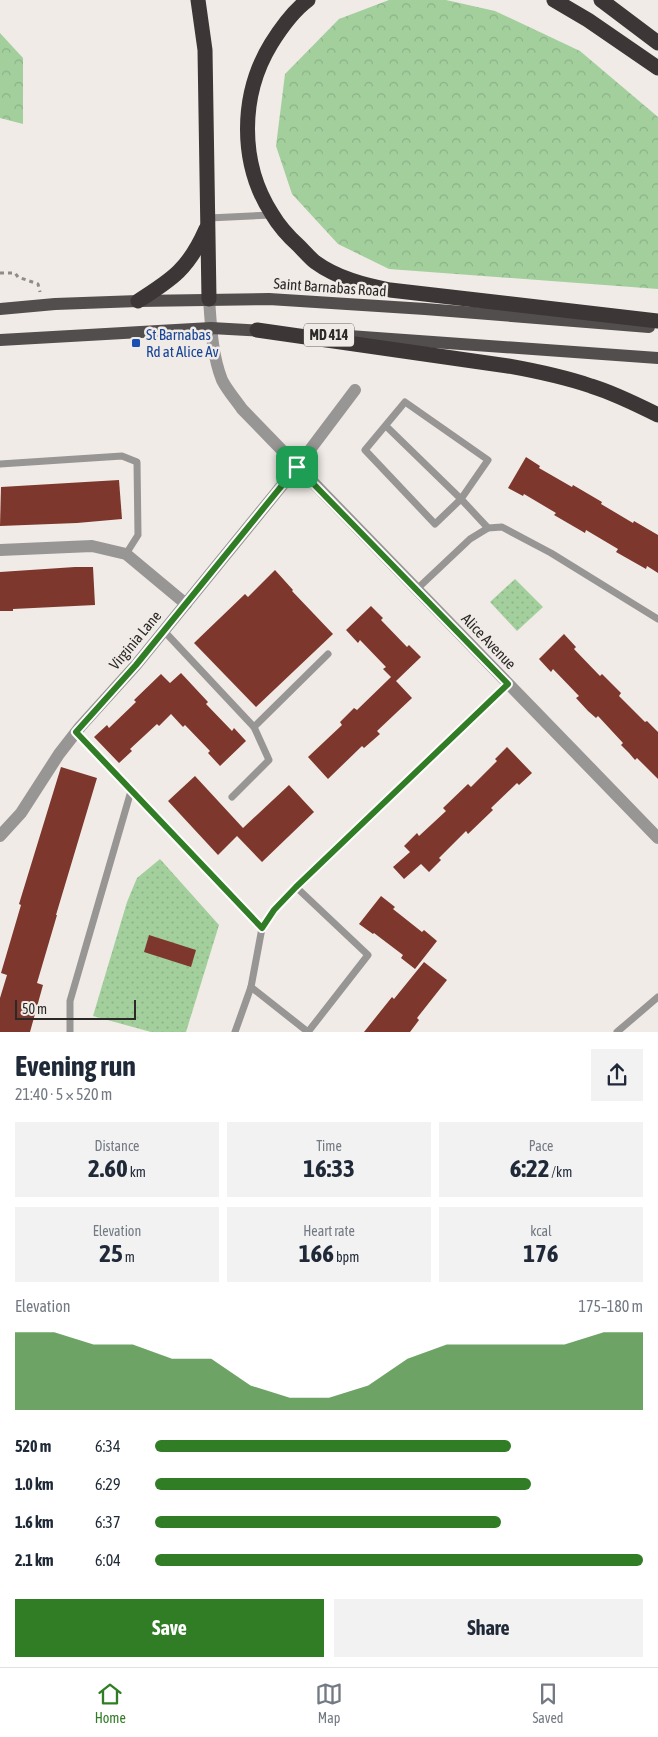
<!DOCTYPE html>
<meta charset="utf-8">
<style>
body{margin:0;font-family:"Asap Condensed",sans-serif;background:#f2f2f3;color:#1f2937;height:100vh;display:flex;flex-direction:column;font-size:19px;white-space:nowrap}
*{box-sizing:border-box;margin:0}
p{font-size:16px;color:#747a83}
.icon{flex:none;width:28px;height:28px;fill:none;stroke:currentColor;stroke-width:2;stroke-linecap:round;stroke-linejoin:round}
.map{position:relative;height:1032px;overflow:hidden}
.details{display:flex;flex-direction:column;background:#fff;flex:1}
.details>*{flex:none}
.scale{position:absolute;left:15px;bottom:12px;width:121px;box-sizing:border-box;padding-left:5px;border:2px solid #2b2928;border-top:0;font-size:14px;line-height:18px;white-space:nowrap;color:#2b2928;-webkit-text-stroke:4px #f0ebe6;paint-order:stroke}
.pin{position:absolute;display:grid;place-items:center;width:42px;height:42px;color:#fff;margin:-21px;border-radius:10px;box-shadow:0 2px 8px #0006}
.round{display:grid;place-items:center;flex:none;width:52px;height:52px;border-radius:0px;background:#f2f2f3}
.head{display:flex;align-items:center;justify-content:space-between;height:85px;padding:0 15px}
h1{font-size:28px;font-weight:700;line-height:38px}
.stats{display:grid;grid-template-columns:repeat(3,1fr);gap:8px;height:85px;padding:5px 15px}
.stats div{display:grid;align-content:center;border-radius:0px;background:#f2f2f3;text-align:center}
.stats b{font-size:25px;font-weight:700}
.stats small{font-size:14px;font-weight:400}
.stats p{font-size:14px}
.chart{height:140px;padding:10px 15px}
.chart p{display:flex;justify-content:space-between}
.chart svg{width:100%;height:90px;margin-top:5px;fill:#307d25;opacity:.7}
.action{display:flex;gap:10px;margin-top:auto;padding:10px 15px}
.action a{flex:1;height:58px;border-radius:0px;background:#307d25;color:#fff;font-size:20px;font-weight:700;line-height:58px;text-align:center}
.action a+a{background:#f2f2f3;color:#1f2937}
ul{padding:0 15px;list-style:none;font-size:16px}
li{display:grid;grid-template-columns:80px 60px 1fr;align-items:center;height:38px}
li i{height:12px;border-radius:6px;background:#307d25}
.tabs{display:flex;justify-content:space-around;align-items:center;height:70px;border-top:1px solid #e0e1e3;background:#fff;font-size:14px;color:#747a83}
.tabs a{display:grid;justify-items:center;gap:2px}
.tabs .current{color:#307d25}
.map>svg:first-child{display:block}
</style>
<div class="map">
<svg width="658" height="1032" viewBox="0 0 658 1032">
<defs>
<pattern id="forest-crowns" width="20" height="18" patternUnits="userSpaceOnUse" patternTransform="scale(1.25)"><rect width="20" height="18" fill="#a3cf9d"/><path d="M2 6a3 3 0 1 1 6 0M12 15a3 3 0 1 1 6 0" fill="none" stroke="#8cb287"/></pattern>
<pattern id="park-dots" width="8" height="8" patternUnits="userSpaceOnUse" patternTransform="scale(1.25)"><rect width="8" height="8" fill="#a3cf9d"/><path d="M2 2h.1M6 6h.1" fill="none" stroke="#8cb287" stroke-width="1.8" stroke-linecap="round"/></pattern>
</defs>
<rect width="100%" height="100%" fill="#f0ebe6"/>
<g fill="url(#forest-crowns)">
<path d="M389,0h57l49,11 85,40 78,66v172l-269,-20 -51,-25 -46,-50 -16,-48 9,-72 54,-55z"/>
<path d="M0,33l23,25v66l-23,-6z"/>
</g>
<g fill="url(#park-dots)">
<path d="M515,579l28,28 -26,24 -27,-29z"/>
<path d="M160,859l59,66 -33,107h-35l-58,-16 34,-114 10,-24z"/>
</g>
<g fill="#7e372c">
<path d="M526,457l14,9 -1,2 33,19 1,-2 29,17 -1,2 32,19 1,-2 24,14v38l-11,-7 -1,3 -30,-17 2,-3 -32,-19 -1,3 -31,-18 2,-2 -32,-19 -1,2 -15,-8z"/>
<path d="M119,480l3,39 -45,4 -77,3 1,-39z"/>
<path d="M75,567h18l2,38 -82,4v2h-13v-39z"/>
<path d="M275,570l18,20 -1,1 41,43 -77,73 -62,-64 51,-49 3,3z"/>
<path d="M371,606l12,12 -2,2 26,27 2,-2 12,12 -25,24 16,17 -35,33 3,3 -16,14 -2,-2 -34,33 -20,-22 34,-32 -2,-3 14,-14 3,2 34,-33 -8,-8 3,-2 -26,-27 -2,3 -12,-13z"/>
<path d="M564,634l12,13 -2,2 26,27 2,-2 19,19 -2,3 26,26 2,-1 11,11v47l-21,-21 -2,2 -6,-7 -8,-8 2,-2 -25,-27 -2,2 -8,-7 -12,-13 3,-2 -26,-27 -2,3 -12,-13z"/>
<path d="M181,673l27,29 -2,2 26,27 2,-3 12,13 -26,25 -12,-13 2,-2 -25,-26 -2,2 -12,-13 -12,12 -2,-2 -27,25 2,2 -13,12 -25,-26 13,-12 2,3 27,-26 -2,-2 27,-26 9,9z"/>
<path d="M507,747l25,26 -13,12 -2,-2 -26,25 2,2 -25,24 -2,-3 -27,27 2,2 -12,12 -8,-8 -17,15 -11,-12 17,-15 -6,-6 13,-13 2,3 27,-25 -3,-3 25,-24 3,3 26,-26 -2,-2z"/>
<path d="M61,767l36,11 -41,137h1l-20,68 6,2 -13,47h-30v-34l7,-23 -6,-2 20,-68 -2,-1z"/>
<path d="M195,776l48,52 46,-43 25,27 -52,50 -25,-26 -19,19 -50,-54z"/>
<path d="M381,896l14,11 -2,2 29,23 2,-2 13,11 -22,28 -14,-11 2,-3 -29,-22 -1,1 -14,-10z"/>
<path d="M149,935l47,15 -5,17 -47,-15z"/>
<path d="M424,962l23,18 -30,38 2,2 -9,12h-46l28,-35 2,2z"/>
</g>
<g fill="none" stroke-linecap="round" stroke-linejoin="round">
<path stroke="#8f8b88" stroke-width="3" stroke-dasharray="4 4" stroke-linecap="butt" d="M0,273h15l3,4 20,7 2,8"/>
<g stroke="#989595" stroke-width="7">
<path d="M209,218l62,-3"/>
<path d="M386,426l75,73 27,-39 -83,-58 -40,48 70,74 26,-25 27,29"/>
<path d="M0,464l122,-8 15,6 1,73 -12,19"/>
<path d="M417,589l53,-50 18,-11 14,-1 49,26 107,66"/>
<path d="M164,631l90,96 15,33 -37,37"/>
<path d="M254,727l74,-73"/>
<path d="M131,791l131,137"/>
<path d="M251,987l57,45 60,-77 -72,-68"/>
<path d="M70,1032v-31l61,-210 -55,-59"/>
<path d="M235,1032l16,-45 11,-59 12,-18 77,-77 157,-149"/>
<path d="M617,1032l41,-35"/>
</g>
<g stroke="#989595" stroke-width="12">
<path d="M209,299c2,26 3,56 13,81 5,10 13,19 20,29l416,429"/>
<path d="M0,550l92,-4 34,8 60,50"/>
<path d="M0,836l21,-23 38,-59 21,-27 56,-62 161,-198 58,-77"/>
</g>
<g stroke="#534e4e" stroke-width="12">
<path d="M0,309l55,-5 83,-3 131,-2 156,10 224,18"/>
<path d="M335,335l323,23"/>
<path d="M0,340l211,-12 56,3"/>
</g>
<g stroke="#3c3636" stroke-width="15">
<path d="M198,0l7,50 4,249"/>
<path d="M308,0c-15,11 -27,28 -37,44 -31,51 -32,119 1,170 7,12 17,23 27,32 5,5 11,12 16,16 22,16 49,23 75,28l268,31"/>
<path d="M554,0l34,20 70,48"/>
<path d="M601,0l57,43"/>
<path d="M138,301c35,-22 51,-33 68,-72"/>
<path d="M257,330l251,36c28,5 56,11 83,20 23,7 45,18 67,29"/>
</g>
</g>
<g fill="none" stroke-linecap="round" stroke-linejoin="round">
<g stroke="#fff" stroke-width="10">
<path id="route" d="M297,467l211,217 -212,203 -22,23 -12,18 -186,-196 60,-67z"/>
</g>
<use href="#route" stroke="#307d25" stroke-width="6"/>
</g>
<rect fill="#1a4fb4" stroke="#f0ebe6" stroke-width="2" x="131" y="338" width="10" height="10" rx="2.5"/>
<g text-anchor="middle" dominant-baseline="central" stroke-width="5" stroke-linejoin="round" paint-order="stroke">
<rect fill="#f0ebe6" stroke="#666361" stroke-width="1" x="304" y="323.5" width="50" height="23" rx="4"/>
<g font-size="14" font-weight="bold" fill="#2b2928">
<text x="329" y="335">MD 414</text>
</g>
<g font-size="15" fill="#2b2928" stroke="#f0ebe6">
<text transform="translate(330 287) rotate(4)">Saint Barnabas Road</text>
<text transform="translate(135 640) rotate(-50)">Virginia Lane</text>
<text transform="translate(489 641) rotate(46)">Alice Avenue</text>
</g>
<g font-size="15" fill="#164399" stroke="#f0ebe6" text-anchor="start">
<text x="146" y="334">St Barnabas<tspan x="146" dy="17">Rd at Alice Av</tspan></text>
</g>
</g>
</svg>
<div class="scale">50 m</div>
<div class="pin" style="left:297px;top:467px;background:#1e9e55"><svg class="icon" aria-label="arrive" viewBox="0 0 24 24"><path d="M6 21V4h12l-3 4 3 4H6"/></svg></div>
</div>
<section class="details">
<div class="head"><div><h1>Evening run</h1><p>21:40 · 5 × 520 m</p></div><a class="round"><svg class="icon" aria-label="share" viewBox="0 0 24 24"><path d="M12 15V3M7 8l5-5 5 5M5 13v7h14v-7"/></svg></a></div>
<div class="stats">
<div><p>Distance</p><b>2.60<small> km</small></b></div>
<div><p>Time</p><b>16:33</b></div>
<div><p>Pace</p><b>6:22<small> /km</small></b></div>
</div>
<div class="stats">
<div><p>Elevation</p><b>25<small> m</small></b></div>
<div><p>Heart rate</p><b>166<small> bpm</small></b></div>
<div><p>kcal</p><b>176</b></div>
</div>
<div class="chart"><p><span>Elevation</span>175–180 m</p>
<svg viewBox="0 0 160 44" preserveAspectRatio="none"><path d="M0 44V6L10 6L20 12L30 12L40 19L50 19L60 32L70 38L80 38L90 32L100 19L110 12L120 12L130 12L140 12L150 6L160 6V44z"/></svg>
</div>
<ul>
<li><b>520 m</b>6:34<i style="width:73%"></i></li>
<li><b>1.0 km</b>6:29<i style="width:77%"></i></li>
<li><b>1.6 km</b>6:37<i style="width:71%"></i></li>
<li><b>2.1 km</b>6:04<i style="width:100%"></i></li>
</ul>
<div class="action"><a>Save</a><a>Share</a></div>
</section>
<nav class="tabs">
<a class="current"><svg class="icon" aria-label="home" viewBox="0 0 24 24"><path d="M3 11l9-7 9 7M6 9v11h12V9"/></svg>Home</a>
<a><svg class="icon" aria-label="map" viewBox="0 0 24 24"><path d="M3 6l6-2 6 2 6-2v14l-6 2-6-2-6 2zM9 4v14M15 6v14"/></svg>Map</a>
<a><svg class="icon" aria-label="saved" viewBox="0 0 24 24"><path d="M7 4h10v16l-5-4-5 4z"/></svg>Saved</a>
</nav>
